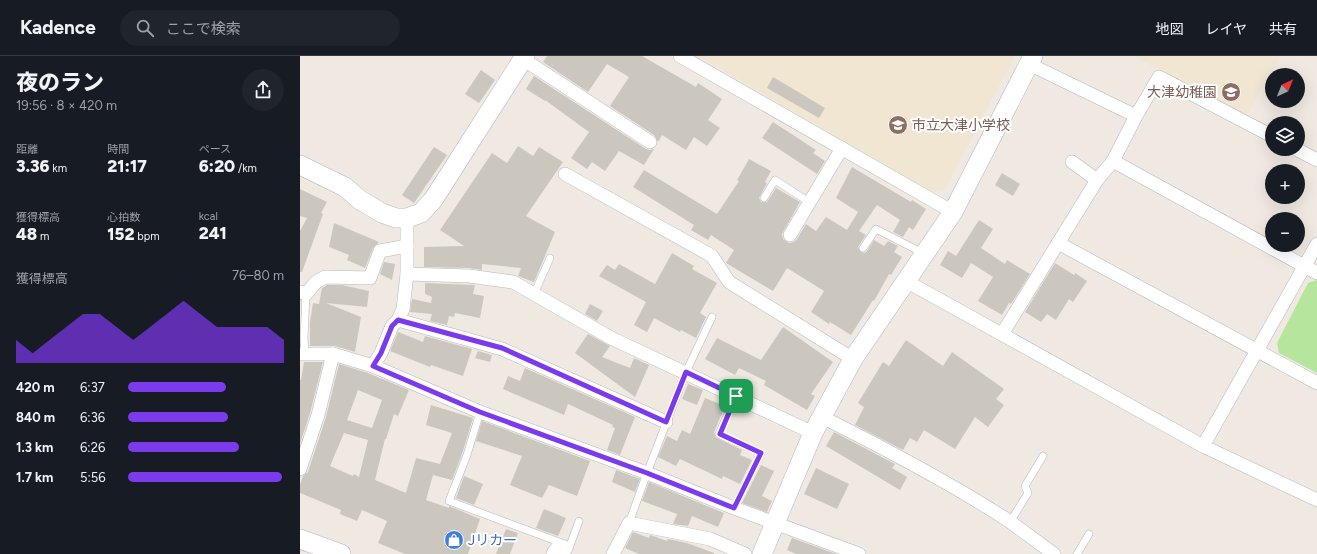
<!DOCTYPE html>
<html lang="ja">
<meta charset="utf-8">
<style>
body{margin:0;font-family:Figtree,"Noto Sans JP",sans-serif;background:#20242c;color:#f1f3f6;height:100vh;display:flex;flex-direction:column;font-size:15px;white-space:nowrap}
*{box-sizing:border-box;margin:0}
p{font-size:13px;color:#9ea1a6}
.icon{flex:none;width:22px;height:22px;fill:none;stroke:currentColor;stroke-width:2;stroke-linecap:round;stroke-linejoin:round}
.map{position:relative;flex:1;overflow:hidden}
.details{display:flex;flex-direction:column;background:#171b24;width:300px}
.details>*{flex:none}
.needle{width:26px;rotate:43deg}
.tools{position:absolute;left:965px;top:12px;display:grid;gap:8px}
.tools a{display:grid;place-items:center;width:40px;height:40px;border-radius:50%;background:#171b24;box-shadow:0 4px 16px #0002;font-size:20px}
.pin{position:absolute;display:grid;place-items:center;width:34px;height:34px;color:#fff;margin:-17px;border-radius:8px;box-shadow:0 2px 6px #0006}
.round{display:grid;place-items:center;flex:none;width:42px;height:42px;border-radius:21px;background:#20242c}
.headline{display:flex;align-items:center;justify-content:space-between;height:68px;padding:0 16px}
h1{font-size:22px;font-weight:800;line-height:30px}
.metrics{display:grid;grid-template-columns:repeat(3,1fr);gap:6px;height:68px;padding:4px 16px}
.metrics div{display:grid;align-content:center}
.metrics b{font-size:17px;font-weight:800}
.metrics small{font-size:11px;font-weight:400}
.metrics p{font-size:11px}
.chart{height:112px;padding:8px 16px}
.chart p{display:flex;justify-content:space-between}
.chart svg{width:100%;height:72px;margin-top:4px;fill:#7c3aed;opacity:.7}
ul{padding:0 16px;list-style:none;font-size:13px}
li{display:grid;grid-template-columns:64px 48px 1fr;align-items:center;height:30px}
li i{height:10px;border-radius:5px;background:#7c3aed}
header{display:flex;align-items:center;gap:24px;box-sizing:border-box;height:56px;padding:0 20px;background:#171b24;border-bottom:1px solid #363941}
header strong{font-size:19px}
nav{display:flex;gap:22px;margin-inline-start:auto;font-size:14px}
.search{width:280px;height:36px;background:#20242c;display:flex;align-items:center;gap:10px;box-sizing:border-box;padding:0 14px;border-radius:22px;color:#9ea1a6;font-size:15px}
main{display:flex;flex:1;min-height:0}
.map>svg:first-child{display:block}
</style>
<header>
<strong>Kadence</strong>
<div class="search"><svg class="icon" aria-label="search" viewBox="0 0 24 24"><circle cx="10" cy="10" r="6"/><path d="M15 15l6 6"/></svg>ここで検索</div>
<nav><a>地図</a><a>レイヤ</a><a>共有</a></nav>
</header>
<main>
<section class="details">
<div class="headline"><div><h1>夜のラン</h1><p>19:56 · 8 × 420 m</p></div><a class="round"><svg class="icon" aria-label="share" viewBox="0 0 24 24"><path d="M12 15V3M7 8l5-5 5 5M5 13v7h14v-7"/></svg></a></div>
<div class="metrics">
<div><p>距離</p><b>3.36<small> km</small></b></div>
<div><p>時間</p><b>21:17</b></div>
<div><p>ペース</p><b>6:20<small> /km</small></b></div>
</div>
<div class="metrics">
<div><p>獲得標高</p><b>48<small> m</small></b></div>
<div><p>心拍数</p><b>152<small> bpm</small></b></div>
<div><p>kcal</p><b>241</b></div>
</div>
<div class="chart"><p><span>獲得標高</span>76–80 m</p>
<svg viewBox="0 0 160 44" preserveAspectRatio="none"><path d="M0 44V30L10 38L20 30L30 22L40 14L50 14L60 22L70 30L80 22L90 14L100 6L110 14L120 22L130 22L140 22L150 22L160 30V44z"/></svg>
</div>
<ul>
<li><b>420 m</b>6:37<i style="width:63%"></i></li>
<li><b>840 m</b>6:36<i style="width:64%"></i></li>
<li><b>1.3 km</b>6:26<i style="width:71%"></i></li>
<li><b>1.7 km</b>5:56<i style="width:99%"></i></li>
</ul>
</section>
<div class="map">
<svg width="1017" height="498" viewBox="0 0 1017 498">
<rect width="100%" height="100%" fill="#efe9e1"/>
<g fill="#f0e6d1">
<path d="M391,0h324l-71,134 -14,2 -228,-134 -5,1z"/>
<path d="M833,0h147l-33,59z"/>
</g>
<path fill="#b6e59e" d="M1017,224v93l-38,-20 -2,-10 31,-60z"/>
<g fill="#cbc7bf" fill-rule="evenodd">
<path d="M247,0h95l54,31 2,-4 24,16 -14,21 12,8 -13,18 -13,-9 -8,13 -24,-15 -4,7 -4,-7 -44,-29 19,-29 -22,-13 -19,28 -45,-30z"/>
<path d="M181,14l14,10 -16,23 -14,-9z"/>
<path d="M234,20l112,73 3,1 5,-1 -10,16 -25,-14 -14,20 -13,-9 -5,7 -16,-11 18,-26 -44,-32v1l-19,-12z"/>
<path d="M473,21l52,31 -6,10 -52,-30z"/>
<path d="M473,66l43,28 -3,3 12,8 -8,13 -55,-36z"/>
<path d="M218,90l15,10 6,-9 24,15 -37,54 29,16 -21,50 -16,-6 3,-8 -39,-4v6l-13,-2 -45,-1v-20l40,-1 -24,-16 52,-77 15,10z"/>
<path d="M134,91l13,8 -33,48 -12,-8z"/>
<path d="M449,103l22,12 -6,11 2,1 -7,13 -1,2 2,4h6l9,-14 24,14 -18,32 1,5 6,4 5,-1 3,-3 9,-15 10,7 10,-14 21,13 11,-18 -22,-14 16,-31 59,35 1,-2 14,9 -13,21 -4,-3 -6,10 -10,-5 7,-12 -23,-15 -18,26 7,4 -8,12 3,5 4,1 2,-2 7,-11 10,6 4,-5 10,5 -4,6 8,5 -11,18 -2,-1 -15,27 -1,-1 -22,35 -21,-13 -1,2 -18,-12 13,-21 -37,-23 -14,23 -47,-28 8,-13 -23,-15 -3,5 -17,-10 3,-5 -61,-38 11,-17 73,44 22,-33 -2,-1z"/>
<path d="M702,117l18,11 -7,12 -18,-11z"/>
<path d="M0,133l27,13 -6,11 2,1 -21,58h-2v-41l7,-13 -7,-2z"/>
<path d="M679,164l14,9 -12,19 24,16 2,-4 23,14 -19,30 -2,-1 -7,12 -24,-14 15,-24 -22,-14 -9,15 -22,-13 8,-14 8,5z"/>
<path d="M34,167l45,19 -6,6 -8,20 -18,-8 2,-5 -20,-8z"/>
<path d="M372,197l22,13 -2,3 25,14 -17,30 6,4 -10,21 -15,-8 -1,2 -26,-14 -7,14 -13,-7 12,-23 -47,-26 8,-11 8,5 4,-6 36,20z"/>
<path d="M84,206l11,2 -3,16 -12,-6z"/>
<path d="M755,207l19,12 1,-2 12,8 -14,21 -4,-3 -13,21 -9,-6 -6,8 -16,-10z"/>
<path d="M125,227l50,2 -2,9 11,2 -4,22 -25,-5 -1,4 -5,-1 -2,9 -17,-4 2,-7 -22,-2 2,-13 19,4 1,-6 -7,-3z"/>
<path d="M27,229h15l27,6 -2,16 -41,-4 35,14 -6,35 -20,-6h-25v-24l3,-19 6,1 3,-16z"/>
<path d="M290,248l13,7 -6,10 -12,-7z"/>
<path d="M483,271l50,35 -22,32 4,2 -8,14 -43,-25 2,-4 -27,-13 -4,7 -30,-16 12,-21 44,22z"/>
<path d="M98,276l25,10 2,-6 47,13 -9,27 -32,-11 -1,2 -40,-16z"/>
<path d="M288,278l22,12 -8,11 28,11 4,-10 15,7 -14,32 -60,-44z"/>
<path d="M606,284l37,26 9,-14 52,37 -8,10 8,6 -16,22 -13,-10 -20,32 -31,-19 -7,12 -7,-4 -7,12 -48,-25 9,-18 -6,-4 25,-41 6,4z"/>
<path d="M178,295l14,4 -2,7 -15,-4z"/>
<path d="M4,306h19l-13,51 -10,31v-64h1z"/>
<path d="M39,308l29,9 41,17 -11,26 -4,-2 -8,25h-1l-10,41 31,13 10,-35 24,6 12,-31 -26,-8 5,-20 42,13 -10,33 -11,29 -19,-5 -7,25 23,8v-2l31,13 -12,35h-63l-27,-11 9,-22 -25,-11 -5,11 -17,-7 1,-4 -41,-17v-8l3,-9 5,-4 18,-55zM58,334l24,10 -10,28 -25,-8zM44,377l24,7 -9,37 -5,-3 -1,2 -23,-10z"/>
<path d="M225,312l110,49 -15,38 -13,-5 8,-22 -3,-1 1,-2 -45,-21 -4,11 -61,-26 5,-13 12,5z"/>
<path d="M388,328l15,6 -6,15 -15,-6z"/>
<path d="M405,342l20,8 -11,26 1,5 27,13 -2,5 12,5 -12,24 -17,-8 -1,3 -42,-20 -4,7 -18,-9 9,-21 10,5 5,-11 8,4z"/>
<path d="M182,365l108,40 -13,35 -28,-11 -7,13 -32,-13 12,-29 -46,-15z"/>
<path d="M534,376l61,32 -3,4 15,9 -7,13 -74,-44z"/>
<path d="M461,409l13,6 -12,25 10,5 -5,11 -25,-9z"/>
<path d="M516,412l33,16 -12,25 -33,-15z"/>
<path d="M316,414l24,9 -5,13 -23,-10z"/>
<path d="M164,420l19,8 -9,21 -18,-7z"/>
<path d="M349,426l75,31 -6,14 -26,-11 -4,10 -15,-2 4,-10 -35,-13z"/>
<path d="M244,453l22,9 -8,18 -22,-8z"/>
<path d="M206,473l12,4 -8,21h-14z"/>
<path d="M333,476l16,6 1,-3 17,6 1,-2 19,4 27,10v1h-75l-14,-6z"/>
<path d="M492,482l44,16h-40l-9,-4z"/>
</g>
<g fill="none" stroke-linecap="round" stroke-linejoin="round">
<g stroke="#b4b7c1" stroke-width="8">
<g id="lane">
<path d="M464,142l11,-18 34,22"/>
<path d="M563,192l13,-19 49,25"/>
<path d="M234,238l16,-36"/>
<path d="M5,298l-1,-16 2,-44"/>
<path d="M180,356l-13,43 -18,46 121,45"/>
<path d="M434,452l27,-55 -42,-19 17,-38"/>
<path d="M710,466l18,-29 -3,-7 18,-30"/>
<path d="M329,467l18,-50 39,-101 26,-55"/>
<path d="M258,495h10l11,-30"/>
<path d="M777,498l12,-20"/>
</g>
</g>
<g stroke="#b4b7c1" stroke-width="14">
<g id="street">
<path d="M380,0l273,156"/>
<path d="M223,3l127,83"/>
<path d="M729,8l107,52"/>
<path d="M996,93l21,11"/>
<path d="M813,105l204,112"/>
<path d="M772,106l25,18"/>
<path d="M265,118l147,82 17,26 124,77"/>
<path d="M490,179l52,-87"/>
<path d="M758,187l259,140"/>
<path d="M107,218l62,2 44,6 98,56 202,95"/>
<path d="M606,225l297,165 114,54"/>
<path d="M0,236l6,2 10,-12 9,-5 45,1 10,-27 27,-5"/>
<path d="M98,264l104,29 164,73"/>
<path d="M702,278l95,-154 16,-19 23,-45 23,-39 113,59"/>
<path d="M0,298h33l40,12 107,46 167,61 87,35 125,46"/>
<path d="M73,310l8,-13 11,-27 6,-6 5,-11 4,-35v-56"/>
<path d="M522,361c64,32 127,65 187,104 15,11 30,22 45,33"/>
<path d="M903,390l114,-202"/>
<path d="M0,413l18,-54 15,-61"/>
<path d="M313,498l16,-31 81,16 35,15"/>
</g>
</g>
<g stroke="#b4b7c1" stroke-width="20">
<g id="secondary">
<path d="M0,109l45,22 15,13 22,13 14,5h11l14,-5 12,-13 92,-144"/>
<path d="M0,483l41,15"/>
<path d="M256,498l2,-3"/>
<path d="M462,498l51,-121 40,-74 100,-147 80,-156"/>
</g>
</g>
<use href="#lane" stroke="#fff" stroke-width="7"/>
<use href="#street" stroke="#fff" stroke-width="13"/>
<use href="#secondary" stroke="#fff" stroke-width="19"/>
</g>
<g fill="none" stroke-linecap="round" stroke-linejoin="round">
<g stroke="#fff" stroke-width="8">
<path id="route" d="M98,264l104,28 164,74 20,-50 50,24 -16,38 41,19 -27,55 -87,-35 -167,-61 -107,-46 8,-13 11,-27z"/>
</g>
<use href="#route" stroke="#7c3aed" stroke-width="5"/>
</g>
<defs>
<g id="school-disc" transform="scale(1)"><circle r="9.5" fill="#8d6e63" stroke="#fff"/><path d="M0-5L7-2L0 1L-7-2ZM-4 1L0 2.5L4 1V4Q0 6-4 4Z" fill="#fff"/></g>
<g id="shop-disc" transform="scale(1)"><circle r="9.5" fill="#3f7fe0" stroke="#fff"/><path d="M-5-2.5h2.3a2.7 3.5 0 0 1 5.4 0H5L5.5 6h-11ZM-1.5-2.5h3a1.5 2.3 0 0 0-3 0Z" fill="#fff"/></g>
</defs>
<g fill-rule="evenodd">
<use href="#school-disc" x="931" y="36"/>
<use href="#school-disc" x="598" y="69"/>
<use href="#shop-disc" x="154" y="484"/>
</g>
<g text-anchor="middle" dominant-baseline="central" stroke-width="4" stroke-linejoin="round" paint-order="stroke">
<g font-size="14" fill="#785e54" stroke="#fff" text-anchor="end">
<text x="917" y="36">大津幼稚園</text>
<text x="612" y="69" text-anchor="start">市立大津小学校</text>
</g>
<g font-size="14" fill="#366cbe" stroke="#fff" text-anchor="start">
<text x="168" y="484">Jリカー</text>
</g>
</g>
</svg>
<div class="tools">
<a><svg class="needle" viewBox="-14 -14 28 28"><path d="M0-13l5 13h-10z" fill="#e53935"/><path d="M0 13l5-13h-10z" fill="#9ea1a6"/></svg></a>
<a><svg class="icon" aria-label="layers" viewBox="0 0 24 24"><path d="M12 4l9 5-9 5-9-5zM3 14l9 5 9-5"/></svg></a>
<a>+</a>
<a>−</a>
</div>
<div class="pin" style="left:436px;top:340px;background:#1e9e55"><svg class="icon" aria-label="arrive" viewBox="0 0 24 24"><path d="M6 21V4h12l-3 4 3 4H6"/></svg></div>
</div>
</main>
